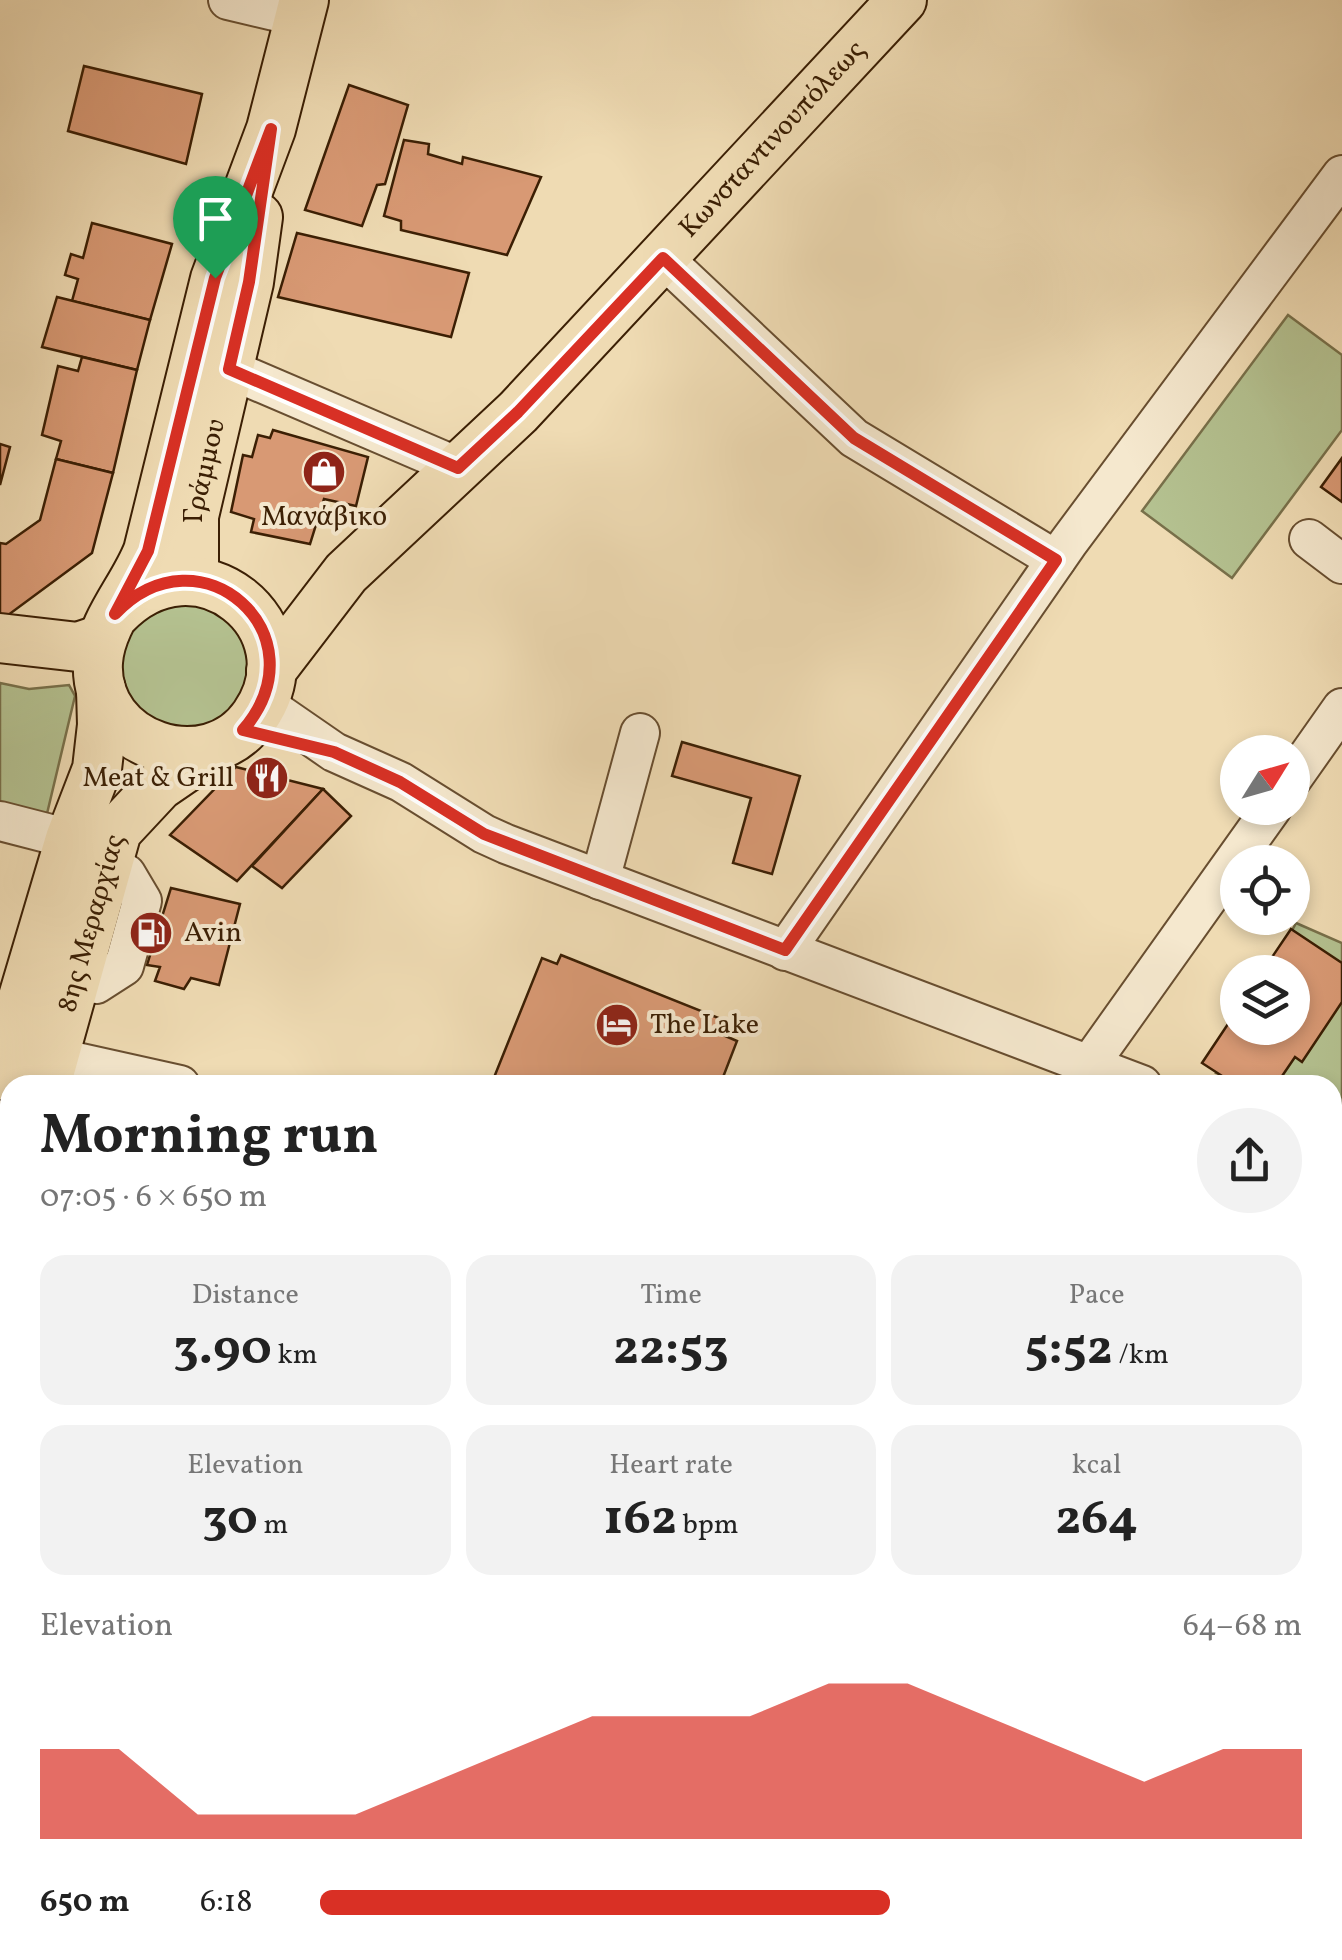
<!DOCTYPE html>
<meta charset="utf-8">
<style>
body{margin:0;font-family:Vollkorn,serif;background:#f2f2f2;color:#222;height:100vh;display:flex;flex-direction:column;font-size:38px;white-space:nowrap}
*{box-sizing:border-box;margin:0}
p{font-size:32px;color:#767676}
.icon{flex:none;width:55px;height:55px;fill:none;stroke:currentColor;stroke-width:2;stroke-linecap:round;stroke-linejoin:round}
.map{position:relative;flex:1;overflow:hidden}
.panel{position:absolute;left:0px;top:1075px;width:1342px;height:885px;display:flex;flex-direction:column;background:#fff;border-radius:30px 30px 0 0;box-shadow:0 5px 15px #0003}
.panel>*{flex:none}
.needle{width:65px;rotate:53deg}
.fabs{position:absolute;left:1220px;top:735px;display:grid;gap:20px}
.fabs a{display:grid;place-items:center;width:90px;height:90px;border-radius:50%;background:#fff;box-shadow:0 5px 15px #0003;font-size:50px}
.pin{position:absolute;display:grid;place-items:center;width:85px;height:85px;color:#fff;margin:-102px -42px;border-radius:50% 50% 50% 0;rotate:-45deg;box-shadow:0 0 10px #0007}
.pin .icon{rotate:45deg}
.round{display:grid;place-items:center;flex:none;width:105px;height:105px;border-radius:52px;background:#f2f2f2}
.head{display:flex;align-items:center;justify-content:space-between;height:170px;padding:0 40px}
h1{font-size:55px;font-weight:700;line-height:75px}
.figures{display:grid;grid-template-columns:repeat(3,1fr);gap:15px;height:170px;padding:10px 40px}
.figures div{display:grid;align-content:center;border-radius:25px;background:#f2f2f2;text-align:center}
.figures b{font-size:50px;font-weight:700}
.figures small{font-size:28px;font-weight:400}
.figures p{font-size:28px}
.chart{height:280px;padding:20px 40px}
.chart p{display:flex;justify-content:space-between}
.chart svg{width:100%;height:180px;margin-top:10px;fill:#d93025;opacity:.7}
ul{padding:0 40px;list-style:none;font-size:32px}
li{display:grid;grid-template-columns:160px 120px 1fr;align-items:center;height:75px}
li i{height:25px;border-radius:12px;background:#d93025}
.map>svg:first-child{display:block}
</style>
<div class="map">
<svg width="1342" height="1960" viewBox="0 0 1342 1960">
<rect width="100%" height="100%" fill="#efdbb3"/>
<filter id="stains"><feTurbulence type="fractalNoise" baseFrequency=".002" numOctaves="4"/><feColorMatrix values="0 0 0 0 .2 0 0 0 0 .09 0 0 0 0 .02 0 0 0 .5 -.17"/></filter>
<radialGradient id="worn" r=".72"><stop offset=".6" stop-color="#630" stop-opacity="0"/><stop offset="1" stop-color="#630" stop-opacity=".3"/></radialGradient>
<g fill="#b4c190" stroke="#78704a" stroke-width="2.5">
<path d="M1288,315l54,40v75l-110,148 -90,-67z"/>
<path d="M166,585l93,46 -22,103h-105l-27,-99z"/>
<path d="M0,683l29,6 40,-4 6,11 -30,126 -45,-12z"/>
<path d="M1296,923l46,20v426l-9,15 -1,-299h-81l-35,-12 24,-45h52v-56h-22z"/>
<path d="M10,1344v606h1065l-4,10h-1071v-577z"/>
</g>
<path fill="#9abbb0" stroke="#747d6b" stroke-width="2.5" d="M1342,1369v591h-271l4,-10h257v-566z"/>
<g fill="#d89974" stroke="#3b1f04" stroke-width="2.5">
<path d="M84,66l118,28 -16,70 -118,-33z"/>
<path d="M349,85l59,20 -23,79 -8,1 -15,41 -57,-16z"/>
<path d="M404,140l25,4 -1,10 34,10 1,-7 78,20 -34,78 -106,-25v-9l-17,-5z"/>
<path d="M92,223l80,21 -22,76 -78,-19 6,-22 -13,-4 6,-21 12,4z"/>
<path d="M297,233l172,40 -18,64 -173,-40z"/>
<path d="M57,297l93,23 -13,50 -95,-23z"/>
<path d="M82,357l55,13 -24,103 -57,-14 5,-18 -19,-6 16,-69 20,5z"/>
<path d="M273,430l95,27 -12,49 -32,-7 -14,45 -59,-12 3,-13 -23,-7 12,-57 9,2 6,-22 12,3z"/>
<path d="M0,444l10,3 -10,38z"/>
<path d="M1342,458v44l-21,-15z"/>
<path d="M56,459l57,14 -21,80 -92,68v-78l6,1 34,-24z"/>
<path d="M682,742l118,34 -28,98 -39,-11 18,-65 -79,-22z"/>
<path d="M236,767l87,22 -86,92 -67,-46z"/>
<path d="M323,789l28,27 -69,72 -30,-22z"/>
<path d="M171,888l69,16 -21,81 -28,-7 -7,11 -29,-8 5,-14 -13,-2z"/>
<path d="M1291,929l51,34v39l-40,60 -7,-5 -19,28h-40l-34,-22 36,-54v19h54v-56h-30z"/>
<path d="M561,955l160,64 -5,13 21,9 -17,44h-229l51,-127 15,6z"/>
<path d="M10,1855v92l-10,-13v-71z"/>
<path d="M13,1950h224l-13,10h-204z"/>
</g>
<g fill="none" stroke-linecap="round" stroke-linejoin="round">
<g stroke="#684e30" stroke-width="42">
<g id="minor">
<path d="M228,0l72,17"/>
<path d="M663,258l191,180 202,122"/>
<path d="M229,369l229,98"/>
<path d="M1309,539l33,25"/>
<path d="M263,703l71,49 67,30 83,52 22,10 636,241"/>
<path d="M1292,779l50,-71"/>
<path d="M0,821l70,18"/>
<path d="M600,880l40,-147"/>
<path d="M785,951l283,-408 274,-368"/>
<path d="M96,984l28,-18 18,-65 -16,-27"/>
<path d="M54,1057l126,28"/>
<path d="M1089,1065l183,-257"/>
<path d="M0,1384l10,3"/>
</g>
</g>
<g stroke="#3b1f04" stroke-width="52">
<g id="major">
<path id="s1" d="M194,580v-64l55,-234 9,-65"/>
<path d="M115,614c82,-86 201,14 140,102 -47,68 -162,30 -157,-54 3,-41 36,-74 50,-111l67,-272 56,-150 33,-129"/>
<path d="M0,638l78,9 24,-8"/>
<path id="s2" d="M271,671l75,-98 172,-161 384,-412"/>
<path d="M0,1075l70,-236 27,-70 5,-44 -1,-36"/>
<path id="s3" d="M46,1085l71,-254 42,-45 54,-37"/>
<path d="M0,1255l10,-36"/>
</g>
</g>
<g stroke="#3b1f04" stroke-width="6" stroke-dasharray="2.5 5" stroke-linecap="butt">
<path d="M0,1851l10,-8"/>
<path d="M498,1950l18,10"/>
<path d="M718,1960l6,-10"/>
<path d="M768,1960l6,-10"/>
<path d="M990,1960l13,-10"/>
</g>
<use href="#minor" stroke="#f5e8ce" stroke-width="38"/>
<use href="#major" stroke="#efdbb3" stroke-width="48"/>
</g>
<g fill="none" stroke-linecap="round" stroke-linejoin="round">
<g stroke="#fff" stroke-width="20">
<path id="route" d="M271,129l-22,153 -20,87 229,99 60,-56 145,-154 191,180 202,122 -271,390 -301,-116 -84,-52 -66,-30 -91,-22c82,-95 -43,-206 -128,-116l33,-63 67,-273z"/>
</g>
<use href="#route" stroke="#d93025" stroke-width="12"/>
</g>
<defs>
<g id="shop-disc" transform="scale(2.25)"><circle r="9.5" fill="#8f2418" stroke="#f5e8ce"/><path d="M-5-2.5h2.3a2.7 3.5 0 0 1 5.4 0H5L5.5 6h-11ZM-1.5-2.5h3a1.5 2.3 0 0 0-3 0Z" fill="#fff"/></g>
<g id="restaurant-disc" transform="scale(2.25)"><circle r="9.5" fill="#8f2418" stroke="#f5e8ce"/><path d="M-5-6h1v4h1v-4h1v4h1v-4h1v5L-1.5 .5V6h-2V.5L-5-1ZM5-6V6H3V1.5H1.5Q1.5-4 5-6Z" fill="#fff"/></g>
<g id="fuel-disc" transform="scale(2.25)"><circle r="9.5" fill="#8f2418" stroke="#f5e8ce"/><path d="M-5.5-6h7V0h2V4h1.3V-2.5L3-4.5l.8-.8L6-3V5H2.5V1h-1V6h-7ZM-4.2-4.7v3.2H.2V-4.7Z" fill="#fff"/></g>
<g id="hotel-disc" transform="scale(2.25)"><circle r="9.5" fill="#8f2418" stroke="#f5e8ce"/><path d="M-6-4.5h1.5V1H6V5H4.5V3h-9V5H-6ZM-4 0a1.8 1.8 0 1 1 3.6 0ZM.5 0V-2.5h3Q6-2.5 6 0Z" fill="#fff"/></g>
</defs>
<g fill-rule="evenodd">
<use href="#shop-disc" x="324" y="472"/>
<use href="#restaurant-disc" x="267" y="778"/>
<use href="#fuel-disc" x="151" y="933"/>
<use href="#hotel-disc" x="617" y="1025"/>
</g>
<g text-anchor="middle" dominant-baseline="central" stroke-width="8" stroke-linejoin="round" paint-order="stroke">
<g font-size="28" fill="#3b1f04" stroke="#f5e8ce">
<text stroke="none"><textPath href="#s2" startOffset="732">Κωνσταντινουπόλεως</textPath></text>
<text stroke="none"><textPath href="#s1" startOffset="110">Γράμμου</textPath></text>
<text stroke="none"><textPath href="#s3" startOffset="168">8ης Μεραρχίας</textPath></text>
</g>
<g font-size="28" fill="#3b1f04" stroke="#f5e8ce" text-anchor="start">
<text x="324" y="517" text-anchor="middle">Μανάβικο</text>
<text x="234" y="778" text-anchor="end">Meat &amp; Grill</text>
<text x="184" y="933">Avin</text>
<text x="650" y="1025">The Lake</text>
</g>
</g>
<rect width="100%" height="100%" filter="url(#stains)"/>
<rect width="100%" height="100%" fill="url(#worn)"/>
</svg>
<div class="fabs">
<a><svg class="needle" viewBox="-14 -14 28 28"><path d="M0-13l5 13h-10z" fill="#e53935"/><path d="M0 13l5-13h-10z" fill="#767676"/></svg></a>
<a><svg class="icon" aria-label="locate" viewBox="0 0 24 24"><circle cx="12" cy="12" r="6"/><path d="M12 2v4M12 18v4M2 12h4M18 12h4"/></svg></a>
<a><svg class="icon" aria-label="layers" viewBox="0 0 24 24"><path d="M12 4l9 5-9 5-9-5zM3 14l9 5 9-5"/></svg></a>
</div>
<div class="pin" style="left:215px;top:278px;background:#1e9e55"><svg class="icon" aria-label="arrive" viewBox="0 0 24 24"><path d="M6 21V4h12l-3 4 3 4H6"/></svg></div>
<section class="panel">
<div class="head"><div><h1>Morning run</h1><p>07:05 · 6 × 650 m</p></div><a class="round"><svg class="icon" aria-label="share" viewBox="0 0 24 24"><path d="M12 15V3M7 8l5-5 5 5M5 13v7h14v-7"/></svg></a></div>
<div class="figures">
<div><p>Distance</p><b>3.90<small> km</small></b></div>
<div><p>Time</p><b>22:53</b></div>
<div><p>Pace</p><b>5:52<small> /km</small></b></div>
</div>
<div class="figures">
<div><p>Elevation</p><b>30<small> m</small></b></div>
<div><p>Heart rate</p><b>162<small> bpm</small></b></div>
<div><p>kcal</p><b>264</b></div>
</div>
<div class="chart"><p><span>Elevation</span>64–68 m</p>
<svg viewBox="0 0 160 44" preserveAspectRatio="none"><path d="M0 44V22L10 22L20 38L30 38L40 38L50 30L60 22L70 14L80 14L90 14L100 6L110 6L120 14L130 22L140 30L150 22L160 22V44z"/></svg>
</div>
<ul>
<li><b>650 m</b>6:18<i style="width:58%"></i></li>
</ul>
</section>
</div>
